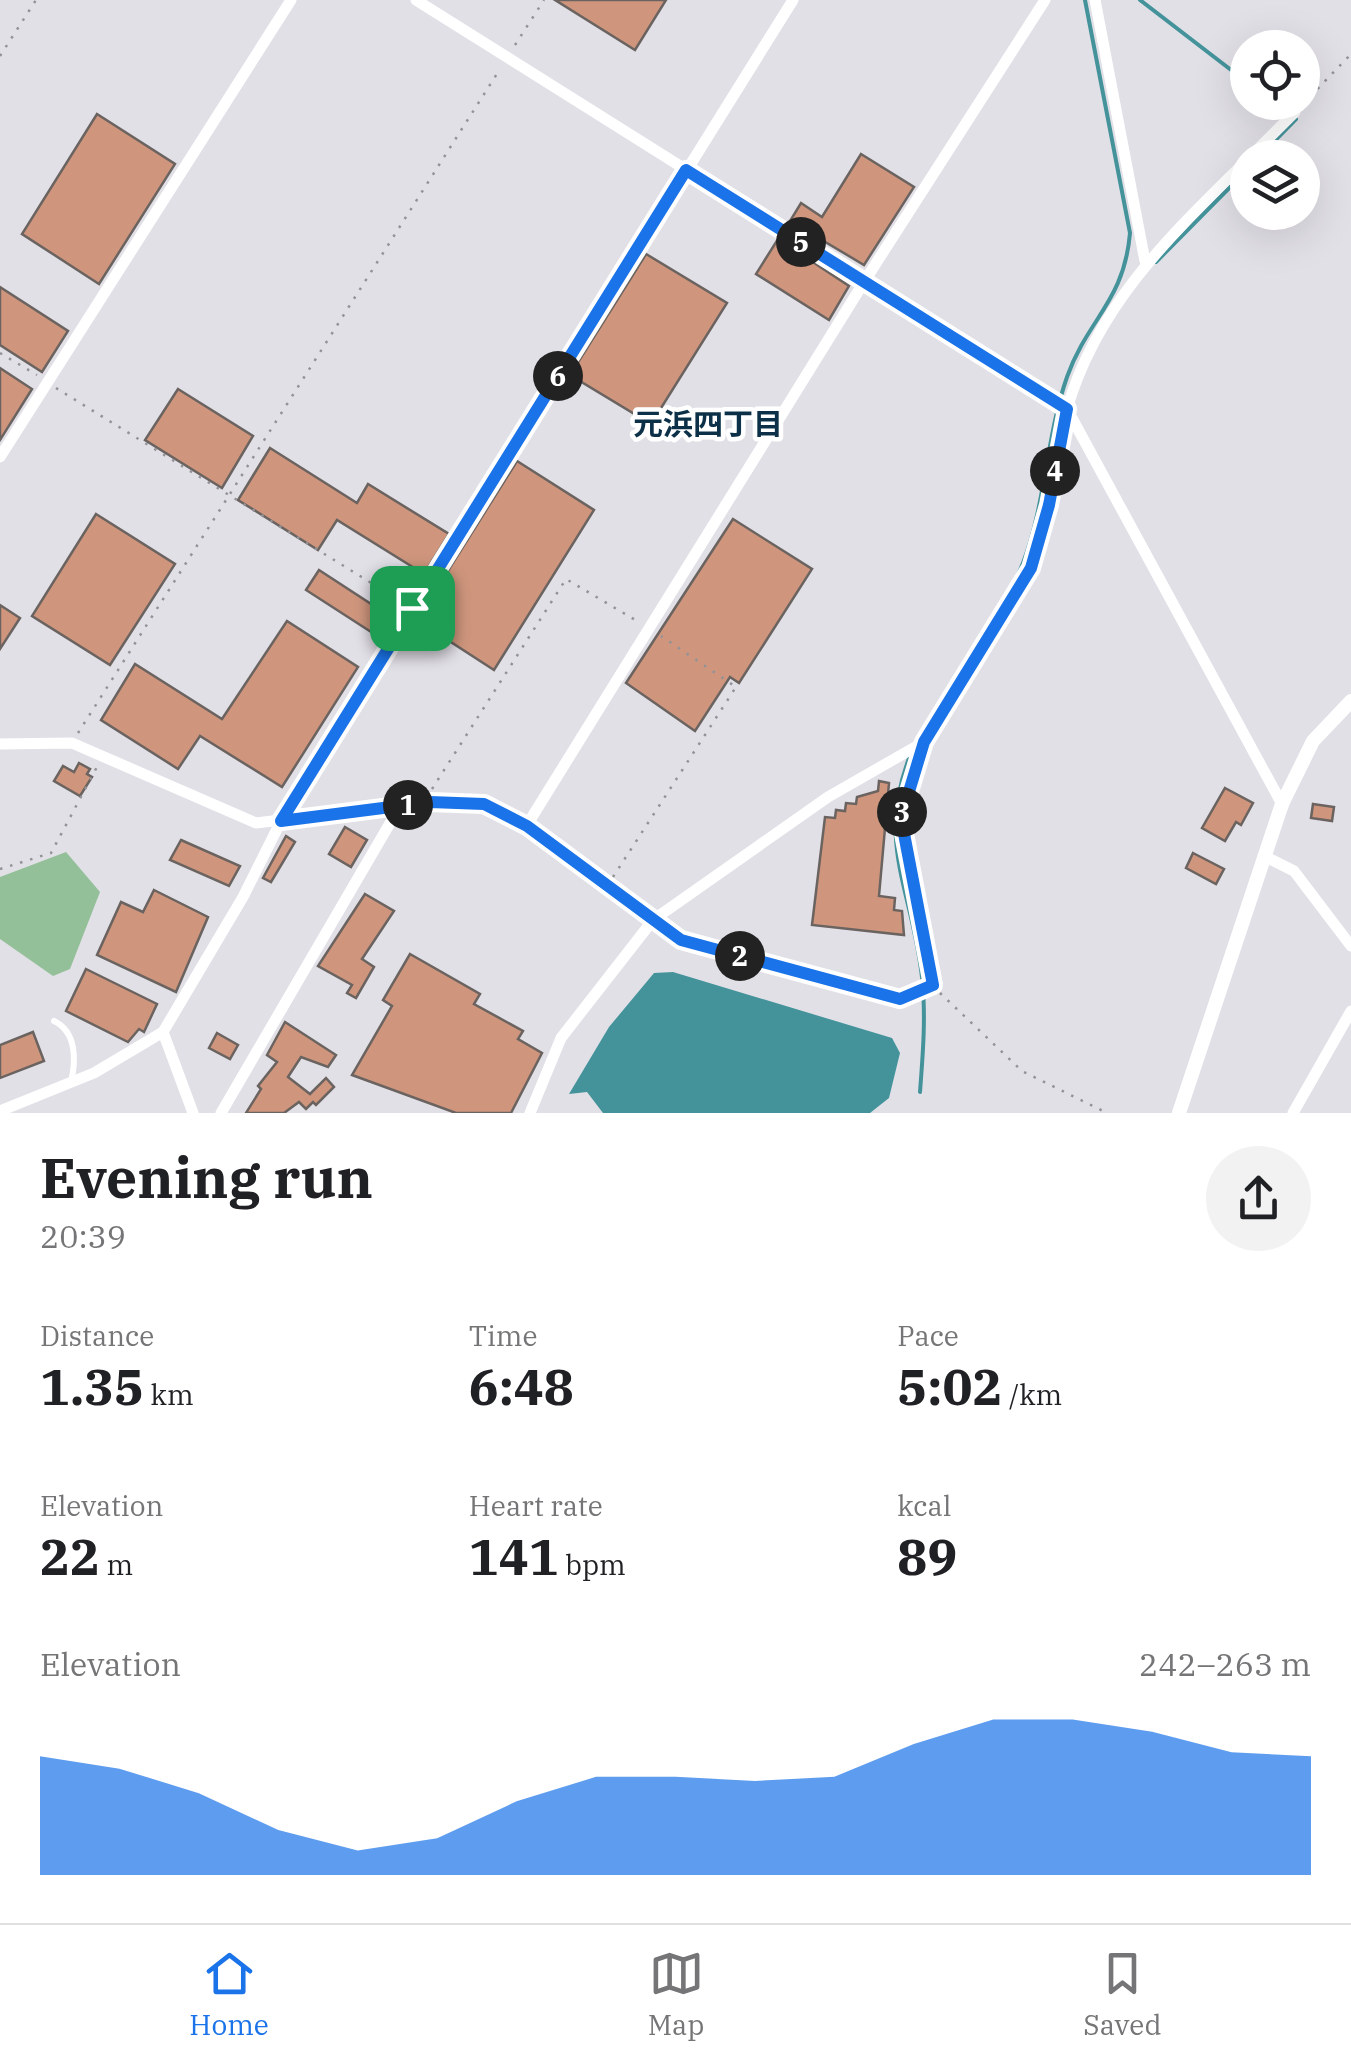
<!DOCTYPE html>
<meta charset="utf-8">
<style>
body{margin:0;font-family:"IBM Plex Serif","Noto Sans JP",serif;background:#f2f2f2;color:#202124;height:100vh;display:flex;flex-direction:column;font-size:38px;white-space:nowrap}
*{box-sizing:border-box;margin:0}
p{font-size:32px;color:#757577}
.icon{flex:none;width:55px;height:55px;fill:none;stroke:currentColor;stroke-width:2;stroke-linecap:round;stroke-linejoin:round}
.map{position:relative;height:1113px;overflow:hidden}
.drawer{display:flex;flex-direction:column;background:#fff;flex:1}
.drawer>*{flex:none}
.buttons{position:absolute;left:1230px;top:30px;display:grid;gap:20px}
.buttons a{display:grid;place-items:center;width:90px;height:90px;border-radius:50%;background:#fff;box-shadow:0 10px 40px #0002;font-size:50px}
.pin{position:absolute;display:grid;place-items:center;width:85px;height:85px;color:#fff;margin:-42px;border-radius:20px;box-shadow:0 5px 15px #0006}
.km{position:absolute;width:50px;height:50px;margin:-25px;border-radius:50%;background:#222;color:#fff;font-size:28px;line-height:50px;text-align:center}
.round{display:grid;place-items:center;flex:none;width:105px;height:105px;border-radius:52px;background:#f2f2f2}
.headline{display:flex;align-items:center;justify-content:space-between;height:170px;padding:0 40px}
h1{font-size:55px;font-weight:700;line-height:75px}
.stats{display:grid;grid-template-columns:repeat(3,1fr);gap:15px;height:170px;padding:10px 40px}
.stats div{display:grid;align-content:center}
.stats b{font-size:50px;font-weight:700}
.stats small{font-size:28px;font-weight:400}
.stats p{font-size:28px}
.chart{height:280px;padding:20px 40px}
.chart p{display:flex;justify-content:space-between}
.chart svg{width:100%;height:180px;margin-top:10px;fill:#1a73e8;opacity:.7}
.tabs{display:flex;justify-content:space-around;align-items:center;height:140px;border-top:2px solid #e0e0e0;background:#fff;font-size:28px;color:#757577}
.tabs a{display:grid;justify-items:center;gap:5px}
.tabs .current{color:#1a73e8}
.map>svg:first-child{display:block}
</style>
<div class="map">
<svg width="1351" height="1113" viewBox="0 0 1351 1113">
<rect width="100%" height="100%" fill="#e2e0e7"/>
<path fill="#93c099" d="M66,852l34,40 -30,77 -17,7 -53,-37v-62z"/>
<path fill="#44939b" d="M673,972l219,66 8,15 -11,45 -19,15h-267l-16,-21 -18,2 40,-67 45,-54z"/>
<g fill="none" stroke-linecap="round" stroke-linejoin="round">
<g stroke="#44939b" stroke-width="4">
<path d="M1140,0l108,83"/>
<path d="M1258,158l38,-39 -23,-17"/>
<path d="M1156,262l92,-93"/>
<path d="M919,740c33,-56 80,-118 104,-177 23,-60 23,-126 44,-186 21,-59 57,-75 63,-144l-45,-233"/>
<path d="M911,753c-36,90 1,135 11,224 4,39 1,76 -2,115"/>
</g>
</g>
<g fill="#cf967d" stroke="#6a6360" stroke-width="2.5">
<path d="M555,0h111l-31,50z"/>
<path d="M97,114l78,50 -76,120 -77,-50z"/>
<path d="M861,154l53,33 -50,78 -74,-44 11,-18 21,14z"/>
<path d="M778,239l71,47 -20,34 -73,-46z"/>
<path d="M646,254l81,49 -76,121 -81,-49z"/>
<path d="M0,287l68,44 -26,41 -42,-27z"/>
<path d="M0,368l32,21 -32,51z"/>
<path d="M178,389l75,47 -31,52 -77,-48z"/>
<path d="M270,448l87,55 11,-19 81,50 -25,40 -87,-54 -19,30 -80,-50z"/>
<path d="M517,461l77,49 -100,160 -77,-50z"/>
<path d="M96,514l79,50 -65,101 -78,-49z"/>
<path d="M733,519l79,50 -73,114 -9,-6 -35,54 -69,-48z"/>
<path d="M319,570l75,49 -12,20 -76,-49z"/>
<path d="M0,605l20,13 -20,31z"/>
<path d="M287,621l71,46 -76,120 -82,-51 -22,33 -77,-49 34,-56 87,55z"/>
<path d="M79,763l11,6 -3,5 5,3 -12,19 -26,-15 9,-15 11,6z"/>
<path d="M879,781l10,2 -10,113 16,2 -1,12 8,1 2,24 -92,-10 13,-108 10,1 1,-8 9,1 1,-8 10,1 1,-7 21,-6z"/>
<path d="M1225,788l28,15 -12,22 -5,-3 -11,19 -23,-13z"/>
<path d="M1313,804l21,3 -2,14 -21,-3z"/>
<path d="M345,827l22,13 -16,27 -22,-13z"/>
<path d="M286,836l9,6 -24,40 -8,-4z"/>
<path d="M181,840l59,26 -11,20 -59,-26z"/>
<path d="M1193,853l31,16 -8,15 -30,-16z"/>
<path d="M154,890l54,27 -32,75 -79,-37 24,-53 22,10z"/>
<path d="M365,894l29,17 -32,48 12,8 -18,31 -9,-5 5,-8 -34,-19z"/>
<path d="M410,954l70,40 -6,10 49,27 -5,8 24,14 -31,60h-55l-104,-38 40,-69 -9,-6z"/>
<path d="M86,969l71,35 -13,28 -5,-3 -11,13 -62,-31z"/>
<path d="M285,1022l51,33 -8,12 -27,-10 -13,20 22,17 16,-16 8,9 -18,18 -3,-3 -7,7 -7,-7 -15,11h-38l15,-24 -3,-3 19,-24 -10,-7z"/>
<path d="M33,1032l11,29 -44,17v-33z"/>
<path d="M217,1033l21,12 -8,14 -21,-11z"/>
</g>
<g fill="none" stroke-linecap="round" stroke-linejoin="round">
<g stroke="#939297" stroke-width="2.5" stroke-dasharray="2.5 8" stroke-linecap="butt">
<path d="M515,45l29,-45"/>
<path d="M0,56l36,-56"/>
<path d="M1303,104l48,-50"/>
<path d="M0,353l37,22"/>
<path d="M56,388l346,214"/>
<path d="M78,733l422,-664"/>
<path d="M432,789l134,-210 71,42"/>
<path d="M0,869l51,-16 47,-88"/>
<path d="M613,877l123,-190 -75,-51"/>
<path d="M940,993l82,78 85,42"/>
</g>
<path stroke="#fff" stroke-width="6" d="M54,1021c23,11 22,40 17,61"/>
<g stroke="#fff" stroke-width="11">
<path d="M416,0l651,409 216,397"/>
<path d="M1095,0l50,261"/>
<path d="M1249,158l46,-46"/>
<path d="M0,457l291,-457"/>
<path d="M0,744l72,-1 184,80 174,-21 53,3 44,20 154,115 220,59 32,-14c-6,-31 -36,-149 -31,-172 19,-91 85,-161 127,-241 25,-49 23,-111 38,-163 30,-105 106,-176 181,-250"/>
<path d="M527,825l337,-543 181,-282"/>
<path d="M1266,857l28,14 57,75"/>
<path d="M163,1032l30,81"/>
<path d="M0,1111l94,-38 69,-41 80,-135 38,-76 512,-821"/>
<path d="M221,1113l179,-307"/>
<path d="M530,1113l31,-75 92,-118 175,-123 96,-55"/>
<path d="M1293,1113l58,-102"/>
</g>
<path stroke="#fff" stroke-width="14" d="M1179,1113l103,-309 31,-63 38,-40"/>
</g>
<g fill="none" stroke-linecap="round" stroke-linejoin="round">
<g stroke="#fff" stroke-width="20">
<path id="route" d="M686,170l381,239 -18,96 -18,63 -107,174 -23,76 32,167 -33,14 -219,-59 -154,-114 -43,-22 -54,-2 -149,19z"/>
</g>
<use href="#route" stroke="#1a73e8" stroke-width="12"/>
</g>
<g text-anchor="middle" dominant-baseline="central" stroke-width="9" stroke-linejoin="round" paint-order="stroke">
<g font-size="30" font-weight="bold" fill="#0c3048" stroke="#fff">
<text x="708" y="423">元浜四丁目</text>
</g>
</g>
</svg>
<div class="buttons">
<a><svg class="icon" aria-label="locate" viewBox="0 0 24 24"><circle cx="12" cy="12" r="6"/><path d="M12 2v4M12 18v4M2 12h4M18 12h4"/></svg></a>
<a><svg class="icon" aria-label="layers" viewBox="0 0 24 24"><path d="M12 4l9 5-9 5-9-5zM3 14l9 5 9-5"/></svg></a>
</div>
<div class="pin" style="left:412px;top:608px;background:#1e9e55"><svg class="icon" aria-label="arrive" viewBox="0 0 24 24"><path d="M6 21V4h12l-3 4 3 4H6"/></svg></div>
<b class="km" style="left:408px;top:805px">1</b>
<b class="km" style="left:740px;top:956px">2</b>
<b class="km" style="left:902px;top:812px">3</b>
<b class="km" style="left:1055px;top:471px">4</b>
<b class="km" style="left:801px;top:242px">5</b>
<b class="km" style="left:558px;top:376px">6</b>
</div>
<section class="drawer">
<div class="headline"><div><h1>Evening run</h1><p>20:39</p></div><a class="round"><svg class="icon" aria-label="share" viewBox="0 0 24 24"><path d="M12 15V3M7 8l5-5 5 5M5 13v7h14v-7"/></svg></a></div>
<div class="stats">
<div><p>Distance</p><b>1.35<small> km</small></b></div>
<div><p>Time</p><b>6:48</b></div>
<div><p>Pace</p><b>5:02<small> /km</small></b></div>
</div>
<div class="stats">
<div><p>Elevation</p><b>22<small> m</small></b></div>
<div><p>Heart rate</p><b>141<small> bpm</small></b></div>
<div><p>kcal</p><b>89</b></div>
</div>
<div class="chart"><p><span>Elevation</span>242–263 m</p>
<svg viewBox="0 0 160 44" preserveAspectRatio="none"><path d="M0 44V15L10 18L20 24L30 33L40 38L50 35L60 26L70 20L80 20L90 21L100 20L110 12L120 6L130 6L140 9L150 14L160 15V44z"/></svg>
</div>
</section>
<nav class="tabs">
<a class="current"><svg class="icon" aria-label="home" viewBox="0 0 24 24"><path d="M3 11l9-7 9 7M6 9v11h12V9"/></svg>Home</a>
<a><svg class="icon" aria-label="map" viewBox="0 0 24 24"><path d="M3 6l6-2 6 2 6-2v14l-6 2-6-2-6 2zM9 4v14M15 6v14"/></svg>Map</a>
<a><svg class="icon" aria-label="saved" viewBox="0 0 24 24"><path d="M7 4h10v16l-5-4-5 4z"/></svg>Saved</a>
</nav>
